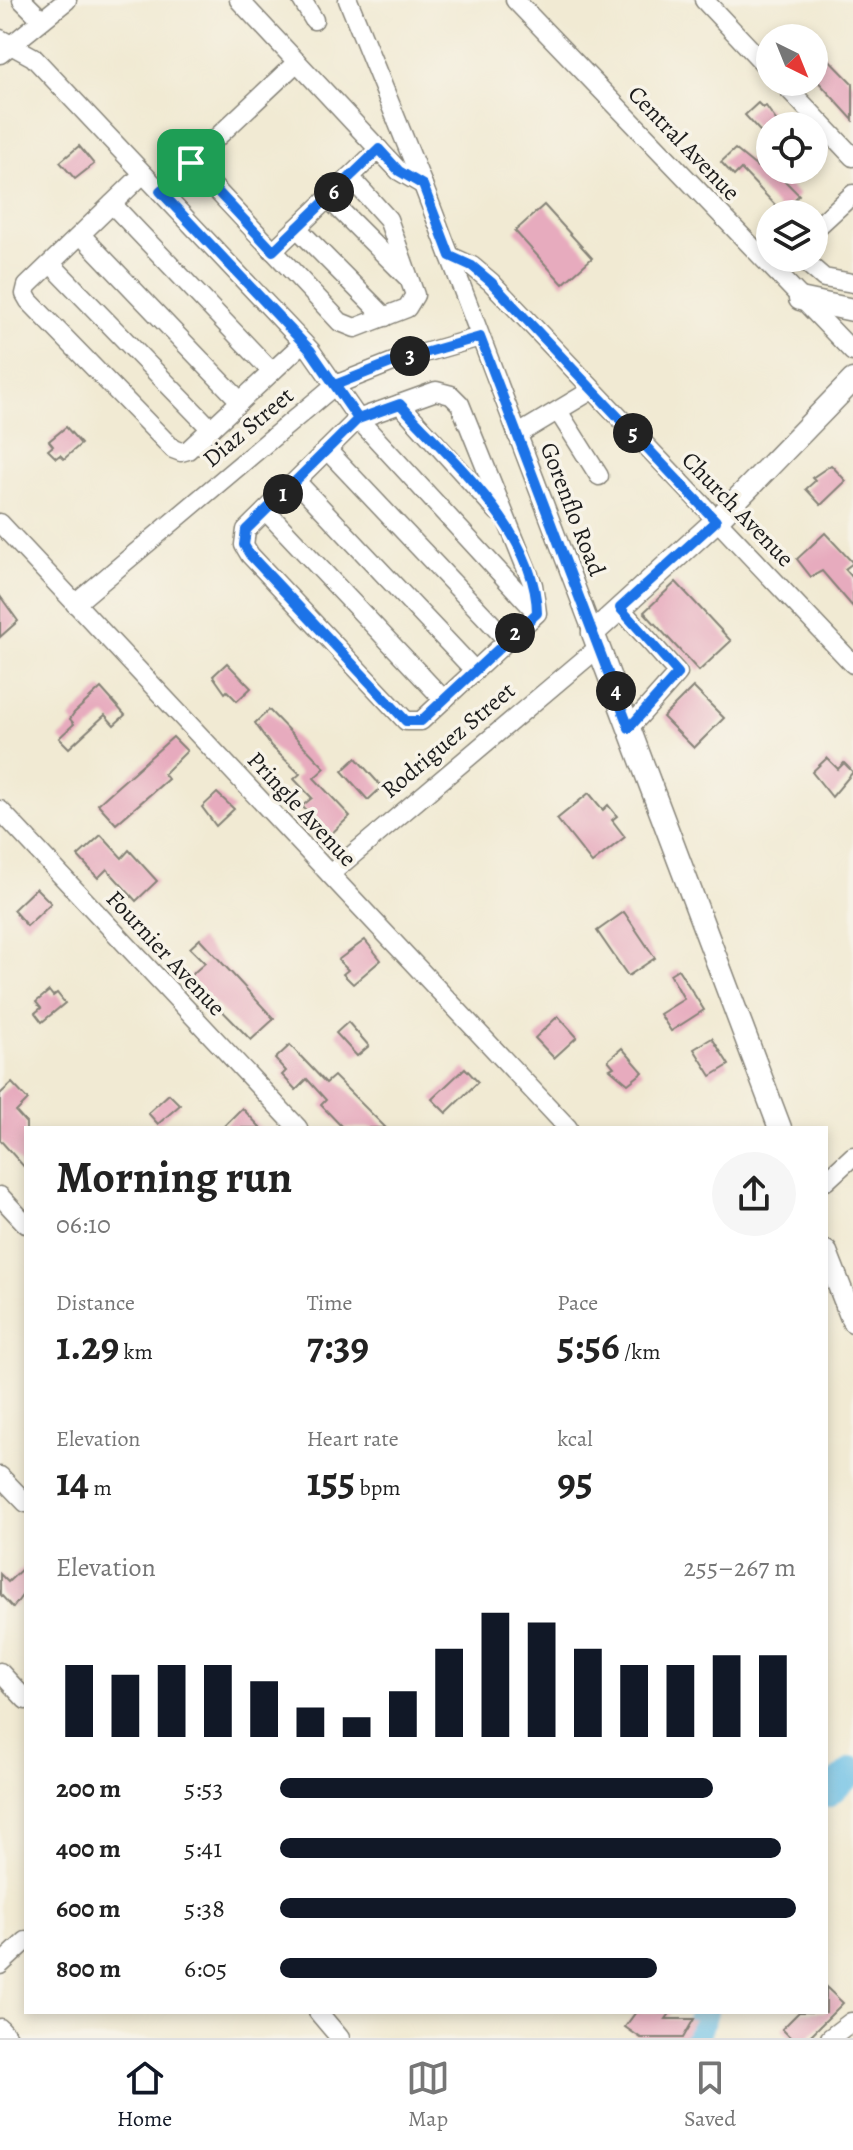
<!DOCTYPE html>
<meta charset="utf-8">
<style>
body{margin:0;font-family:Alegreya,serif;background:#f6f6f6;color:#222;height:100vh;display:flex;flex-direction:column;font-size:30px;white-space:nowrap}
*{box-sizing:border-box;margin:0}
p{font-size:26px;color:#767676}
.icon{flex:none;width:44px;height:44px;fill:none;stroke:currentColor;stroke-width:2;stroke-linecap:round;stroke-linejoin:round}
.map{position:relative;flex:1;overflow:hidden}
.details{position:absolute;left:24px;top:1126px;width:804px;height:888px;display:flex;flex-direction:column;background:#fff;border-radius:0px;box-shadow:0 4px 12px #0003}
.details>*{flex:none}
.needle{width:52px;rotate:137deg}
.tools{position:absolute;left:756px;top:24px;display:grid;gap:16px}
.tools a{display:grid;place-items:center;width:72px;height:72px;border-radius:50%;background:#fff;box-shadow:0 4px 12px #0003;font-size:40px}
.pin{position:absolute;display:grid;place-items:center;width:68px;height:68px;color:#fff;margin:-34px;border-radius:16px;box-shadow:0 4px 12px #0006}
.km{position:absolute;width:40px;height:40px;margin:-20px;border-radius:50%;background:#222;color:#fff;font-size:22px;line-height:40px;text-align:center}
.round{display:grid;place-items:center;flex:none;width:84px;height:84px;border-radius:42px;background:#f6f6f6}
.summary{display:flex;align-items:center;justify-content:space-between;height:136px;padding:0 32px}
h1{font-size:44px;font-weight:700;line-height:60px}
.stats{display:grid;grid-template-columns:repeat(3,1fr);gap:12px;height:136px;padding:8px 32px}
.stats div{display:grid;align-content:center}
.stats b{font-size:40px;font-weight:700}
.stats small{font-size:22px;font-weight:400}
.stats p{font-size:22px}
.chart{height:224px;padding:16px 32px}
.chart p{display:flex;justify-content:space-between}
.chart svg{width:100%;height:144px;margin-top:8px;stroke:#111827;stroke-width:6}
ul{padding:0 32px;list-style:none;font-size:26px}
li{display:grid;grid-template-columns:128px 96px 1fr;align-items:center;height:60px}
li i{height:20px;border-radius:10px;background:#111827}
.menu{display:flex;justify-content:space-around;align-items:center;height:112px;border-top:2px solid #e0e0e0;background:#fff;font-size:22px;color:#767676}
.menu a{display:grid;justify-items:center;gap:4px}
.menu .active{color:#111827}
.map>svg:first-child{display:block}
</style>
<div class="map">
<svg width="853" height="2038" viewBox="0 0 853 2038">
<rect width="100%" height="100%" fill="#f7f3e8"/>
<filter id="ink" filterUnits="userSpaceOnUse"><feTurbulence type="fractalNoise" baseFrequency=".0125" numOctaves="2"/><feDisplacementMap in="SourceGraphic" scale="16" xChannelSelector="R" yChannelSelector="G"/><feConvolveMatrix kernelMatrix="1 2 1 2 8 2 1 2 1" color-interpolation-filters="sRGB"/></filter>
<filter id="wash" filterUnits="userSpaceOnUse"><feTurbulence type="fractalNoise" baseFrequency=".006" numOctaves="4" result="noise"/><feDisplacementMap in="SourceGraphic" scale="32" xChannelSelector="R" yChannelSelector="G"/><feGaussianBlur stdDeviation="1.8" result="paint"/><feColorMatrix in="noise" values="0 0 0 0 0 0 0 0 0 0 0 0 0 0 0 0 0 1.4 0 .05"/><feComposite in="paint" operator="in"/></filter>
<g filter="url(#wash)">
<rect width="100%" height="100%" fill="#f1ead3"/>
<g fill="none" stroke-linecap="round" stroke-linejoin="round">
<g stroke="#69bfe6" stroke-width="28">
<path d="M826,1794l27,-23"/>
<path d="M695,2038l9,-26"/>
</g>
</g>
<g id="blocks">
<g fill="#e7abbe">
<path d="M814,44l39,40v36l-39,-43z"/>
<path d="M758,103l5,5 3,-2 14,20h-10v16l-25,-27z"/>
<path d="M79,146l15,18 -19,15 -15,-17z"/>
<path d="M735,149l22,18 7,-7 6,10h4l25,25 -17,17 -41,-43 -7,7 -13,-14z"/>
<path d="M544,205l48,53 -29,26 -48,-53z"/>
<path d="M66,427l15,17 -17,15 -4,-4 -4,3 -8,-8 5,-4 -4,-5z"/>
<path d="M831,465l15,16 -25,24 -15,-16 9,-8 -3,-3z"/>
<path d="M825,533l28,30 -8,6 8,9v29l-31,-36 -11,6 -14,-18z"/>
<path d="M676,582l55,59 -32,30 -55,-59z"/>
<path d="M0,596l18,25 -18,16z"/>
<path d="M227,663l24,25 -14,13 -10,-10 -2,2 -12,-17z"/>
<path d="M693,687l31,31 -30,30 -31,-31z"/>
<path d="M101,688l24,27 -11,10 -9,-10 -36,33 -10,-10 15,-14 -4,-5 4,-6z"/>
<path d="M269,710l56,58 -11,10 36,38 -21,20 -27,-30 10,-8 -18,-19 6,-5 -29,-28 -16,-23z"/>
<path d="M173,737l14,14 -23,23 4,5 -52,45 -18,-20z"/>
<path d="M356,758l26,29 -14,13 -26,-29z"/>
<path d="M827,758l11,11 6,-6 9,9 -21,25 -20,-25z"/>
<path d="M217,793l17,16 -18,17 -14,-19z"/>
<path d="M589,793l14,17 5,-5 9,11 -5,4 13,17 -33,26 -35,-44z"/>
<path d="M101,835l21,23 7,-8 28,31 -21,20 -29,-32 -9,9 -20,-22z"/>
<path d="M36,888l15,15 -24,23 -14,-16z"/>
<path d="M624,912l31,46 -27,18 -31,-45z"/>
<path d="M200,939l74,80 -23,21 -62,-63 16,-14 -15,-15z"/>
<path d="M365,940l16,20 -28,24 -10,-10 5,-4 -10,-10z"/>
<path d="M678,969l26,41 -33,21 -11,-17 24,-15 -14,-25z"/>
<path d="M49,991l4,5 4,-3 8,10 -23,19 -7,-9 6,-5 -5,-6z"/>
<path d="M558,1016l19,21 -23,21 -19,-20z"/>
<path d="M348,1022l21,24 -12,10 -21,-23z"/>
<path d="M712,1038l17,27 -18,11 -17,-27z"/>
<path d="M290,1045l36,38 8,-7 52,52h-43l-22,-23 5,-5 -19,-21 -11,11 -14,-15 4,-4 -11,-12z"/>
<path d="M622,1048l21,24 -15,12 -18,-15 4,-2 -6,-7z"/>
<path d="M465,1068l13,14 -32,31 -14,-14z"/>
<path d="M12,1083l16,17 -12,12 10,11v46l-26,-29v-46z"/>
<path d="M169,1094l11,11 -22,19 -10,-11z"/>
<path d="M242,1108l19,20h-39z"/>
<path d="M26,1565v25l-13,18 -13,-14v-20l8,8z"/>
<path d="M826,1987l17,16 -35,35h-17l-9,-9 17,-17h27z"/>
<path d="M636,2012h35l-5,7h28l-11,19h-42l-16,-11z"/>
</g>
</g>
</g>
<g filter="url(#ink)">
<use href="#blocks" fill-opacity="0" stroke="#868378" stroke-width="2"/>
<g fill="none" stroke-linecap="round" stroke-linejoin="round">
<g stroke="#868378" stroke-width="21">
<g id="minor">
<path d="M22,0l20,20"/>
<path d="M239,0l160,171 24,14"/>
<path d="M302,0l12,20"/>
<path d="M348,0l75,185 170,448"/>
<path d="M515,0l338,352"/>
<path d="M704,0l66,70"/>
<path d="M0,39l33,18 278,294 46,66 1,2 179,194 -116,108h-15l-156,-166 -6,-10 2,-15 112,-111 78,-28 15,4 9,9 73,181 4,28"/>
<path d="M0,54l67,-54"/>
<path d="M782,82l71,75"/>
<path d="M191,163l149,159 15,6 52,-20 8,-13 -27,-76 -38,-42"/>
<path d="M143,174l-116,112 -2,8 4,7 144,148 8,3 7,-2 115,-107"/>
<path d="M160,191l137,-129"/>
<path d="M328,198l80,80"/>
<path d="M112,204l160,168"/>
<path d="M297,228l88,89"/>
<path d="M814,230l39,-36"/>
<path d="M81,235l159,166"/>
<path d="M273,251l106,-102"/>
<path d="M450,256l22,10 19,16 362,382"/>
<path d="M801,258l23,20 29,5"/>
<path d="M51,264l160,165"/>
<path d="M400,404l98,108"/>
<path d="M558,411l41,65"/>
<path d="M517,435l75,-45"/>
<path d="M327,450l180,190"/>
<path d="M296,481l179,190"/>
<path d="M266,511l178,189"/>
<path d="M0,523l568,605"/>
<path d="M75,604l260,-219 58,-23 87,-25"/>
<path d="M620,608l58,65 -49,55"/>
<path d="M0,810l298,318"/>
<path d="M330,874l269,-227"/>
<path d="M826,1181l27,-25"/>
<path d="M0,1196l26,28"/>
<path d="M0,1476l26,27"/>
<path d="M0,1672l26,28"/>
<path d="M0,1965l26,-24"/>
<path d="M318,2012l22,26"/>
<path d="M0,2028l9,10"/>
<path d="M830,2038l21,-16 2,3"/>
</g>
</g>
<g stroke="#868378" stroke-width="25">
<g id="major">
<path d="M800,299l53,11"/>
<path d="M780,1128l-187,-495 123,-112 137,-141"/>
<path d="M826,1252l27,69"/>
</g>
</g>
<use href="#minor" stroke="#fff" stroke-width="18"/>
<use href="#major" stroke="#fff" stroke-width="22"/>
</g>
</g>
<g fill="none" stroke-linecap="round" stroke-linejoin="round" filter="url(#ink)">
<g stroke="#fff" stroke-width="16">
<path id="route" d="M191,163l-31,28 151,160 47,68 -112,111 -2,15 6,10 156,166h15l116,-108c-1,-81 -86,-153 -137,-209l-42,15 -1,-2 -22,-32 58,-23 87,-25 149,391 49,-55 -58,-65 96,-87 -225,-239 -19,-16 -22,-10 -27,-71 -24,-14 -20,-22 -106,102 -82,-88"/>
</g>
<use href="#route" stroke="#1a73e8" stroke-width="10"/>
</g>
<g text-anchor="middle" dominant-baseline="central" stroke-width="7" stroke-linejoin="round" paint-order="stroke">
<g font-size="24" fill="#1c1c1c" stroke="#f7f3e8">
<text transform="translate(684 143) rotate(46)">Central Avenue</text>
<text transform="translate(248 427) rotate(-40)">Diaz Street</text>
<text transform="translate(573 509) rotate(69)">Gorenflo Road</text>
<text transform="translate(738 509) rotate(46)">Church Avenue</text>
<text transform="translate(448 740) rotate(-40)">Rodriguez Street</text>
<text transform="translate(302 809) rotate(47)">Pringle Avenue</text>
<text transform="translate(166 953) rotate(47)">Fournier Avenue</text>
</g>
</g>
</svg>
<div class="tools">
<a><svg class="needle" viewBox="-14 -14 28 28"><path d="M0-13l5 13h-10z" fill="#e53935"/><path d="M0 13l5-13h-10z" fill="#767676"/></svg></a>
<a><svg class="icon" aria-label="locate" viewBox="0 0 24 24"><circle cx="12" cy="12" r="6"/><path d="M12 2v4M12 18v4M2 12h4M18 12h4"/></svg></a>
<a><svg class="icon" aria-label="layers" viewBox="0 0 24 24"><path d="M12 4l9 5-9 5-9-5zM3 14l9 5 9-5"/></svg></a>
</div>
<div class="pin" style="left:191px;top:163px;background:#1e9e55"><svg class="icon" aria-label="arrive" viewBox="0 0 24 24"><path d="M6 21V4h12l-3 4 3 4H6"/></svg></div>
<b class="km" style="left:283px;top:494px">1</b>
<b class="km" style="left:515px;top:633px">2</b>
<b class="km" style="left:410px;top:356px">3</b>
<b class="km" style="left:616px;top:691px">4</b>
<b class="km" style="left:633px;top:433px">5</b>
<b class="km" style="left:334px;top:192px">6</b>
<section class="details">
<div class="summary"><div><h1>Morning run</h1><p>06:10</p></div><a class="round"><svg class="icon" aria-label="share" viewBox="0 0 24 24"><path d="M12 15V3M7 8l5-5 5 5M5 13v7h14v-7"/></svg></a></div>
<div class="stats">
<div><p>Distance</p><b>1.29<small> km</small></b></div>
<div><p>Time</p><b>7:39</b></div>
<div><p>Pace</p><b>5:56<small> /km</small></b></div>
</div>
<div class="stats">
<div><p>Elevation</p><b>14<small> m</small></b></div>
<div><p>Heart rate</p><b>155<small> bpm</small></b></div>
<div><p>kcal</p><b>95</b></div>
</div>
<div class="chart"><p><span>Elevation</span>255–267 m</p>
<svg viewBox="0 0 160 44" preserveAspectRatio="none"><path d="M5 44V22M15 44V25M25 44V22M35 44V22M45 44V27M55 44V35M65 44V38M75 44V30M85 44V17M95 44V6M105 44V9M115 44V17M125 44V22M135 44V22M145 44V19M155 44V19"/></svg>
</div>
<ul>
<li><b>200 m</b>5:53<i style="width:84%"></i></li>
<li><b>400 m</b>5:41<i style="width:97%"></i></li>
<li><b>600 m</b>5:38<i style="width:100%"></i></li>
<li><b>800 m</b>6:05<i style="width:73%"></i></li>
</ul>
</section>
</div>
<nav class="menu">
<a class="active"><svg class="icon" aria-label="home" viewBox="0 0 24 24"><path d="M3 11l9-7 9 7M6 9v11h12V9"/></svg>Home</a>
<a><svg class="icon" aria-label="map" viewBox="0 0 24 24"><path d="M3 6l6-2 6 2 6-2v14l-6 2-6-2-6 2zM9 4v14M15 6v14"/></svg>Map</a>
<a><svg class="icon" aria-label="saved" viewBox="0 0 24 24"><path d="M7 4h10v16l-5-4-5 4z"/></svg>Saved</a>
</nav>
